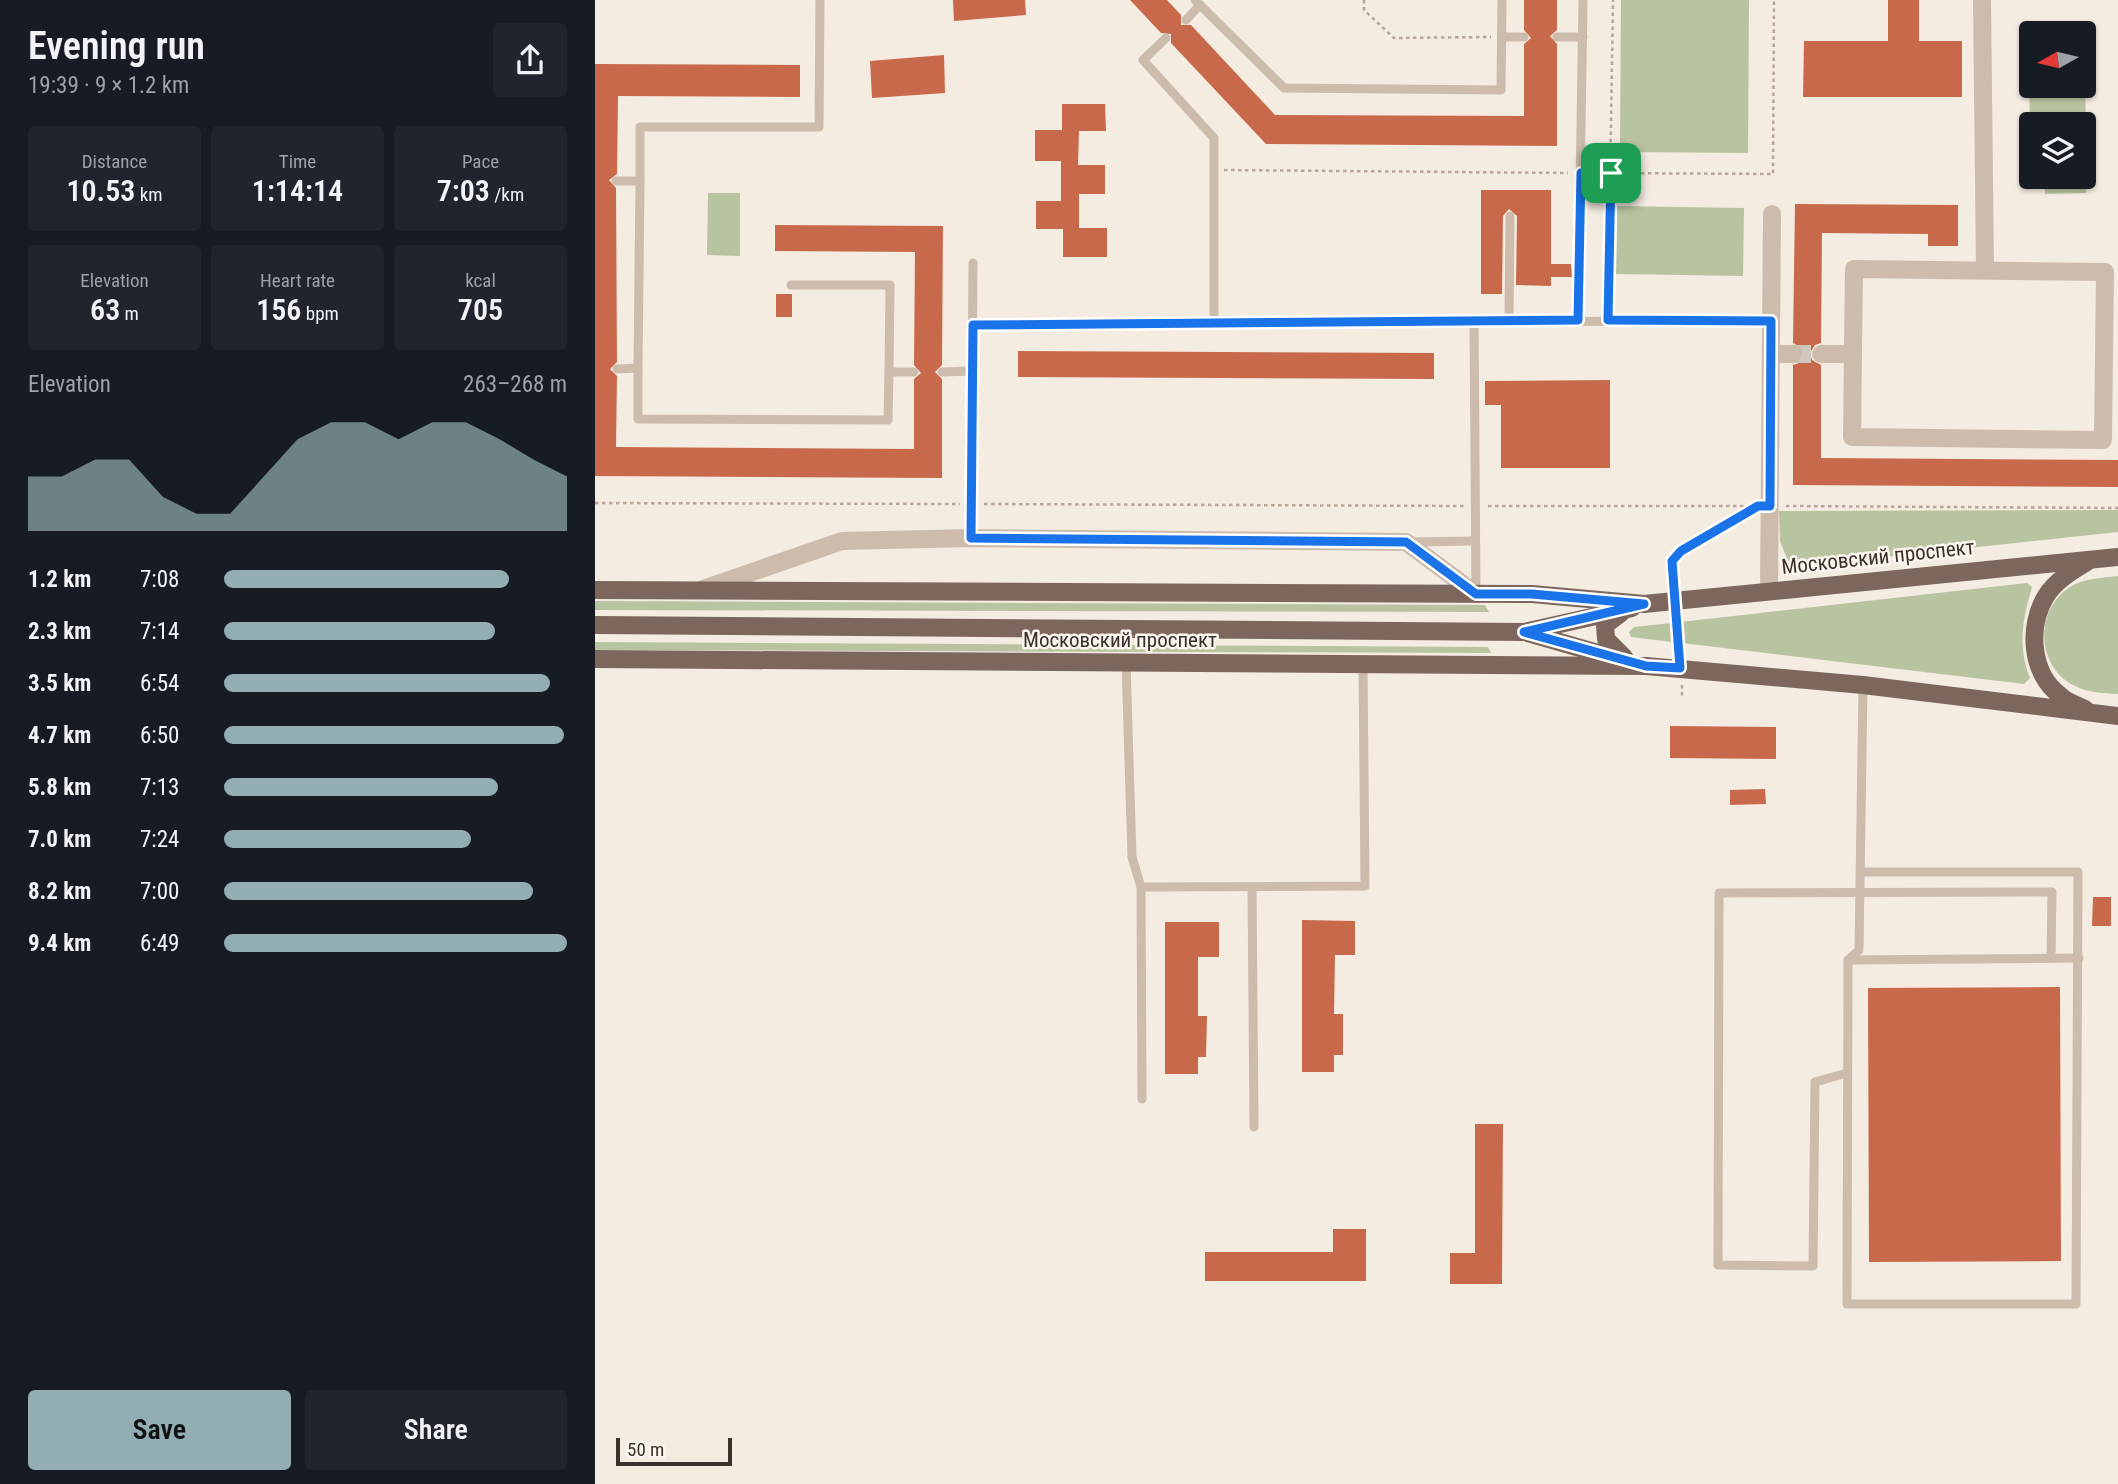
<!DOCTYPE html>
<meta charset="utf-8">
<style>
body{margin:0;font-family:"Roboto Condensed",sans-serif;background:#20242c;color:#f1f3f6;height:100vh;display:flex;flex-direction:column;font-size:26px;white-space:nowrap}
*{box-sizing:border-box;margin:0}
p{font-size:23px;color:#9ea1a6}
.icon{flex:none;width:38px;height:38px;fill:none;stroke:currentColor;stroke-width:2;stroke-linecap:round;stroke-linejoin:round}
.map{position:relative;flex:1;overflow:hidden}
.panel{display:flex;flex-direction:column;background:#171b24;width:595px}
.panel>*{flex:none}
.needle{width:46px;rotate:262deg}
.tools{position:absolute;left:1424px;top:21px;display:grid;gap:14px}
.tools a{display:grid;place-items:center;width:77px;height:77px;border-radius:7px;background:#171b24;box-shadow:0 2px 5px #0004;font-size:35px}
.scale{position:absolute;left:21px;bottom:18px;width:116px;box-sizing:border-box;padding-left:7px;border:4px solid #3b302b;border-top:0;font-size:19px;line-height:24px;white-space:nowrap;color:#3b302b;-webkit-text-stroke:5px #fbf5ee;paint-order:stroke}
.pin{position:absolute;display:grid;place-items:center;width:60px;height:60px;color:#fff;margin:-30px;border-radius:14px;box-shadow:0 4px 10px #0006}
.round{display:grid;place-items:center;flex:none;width:74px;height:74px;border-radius:7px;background:#20242c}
.headline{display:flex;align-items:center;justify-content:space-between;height:119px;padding:0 28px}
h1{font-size:38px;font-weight:600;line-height:52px}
.stats{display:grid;grid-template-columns:repeat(3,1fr);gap:10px;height:119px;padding:7px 28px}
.stats div{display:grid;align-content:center;border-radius:7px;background:#20242c;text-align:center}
.stats b{font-size:30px;font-weight:600}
.stats small{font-size:19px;font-weight:400}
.stats p{font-size:19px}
.chart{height:196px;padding:14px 28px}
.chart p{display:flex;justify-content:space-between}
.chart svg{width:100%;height:126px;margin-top:7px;fill:#92aeb2;opacity:.7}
.action{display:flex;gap:14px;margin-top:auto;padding:14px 28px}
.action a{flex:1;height:80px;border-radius:7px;background:#92aeb2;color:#111;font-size:28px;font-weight:600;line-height:80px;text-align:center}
.action a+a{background:#20242c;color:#f1f3f6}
ul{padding:0 28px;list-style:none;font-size:23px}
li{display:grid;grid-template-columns:112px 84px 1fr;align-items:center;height:52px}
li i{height:18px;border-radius:9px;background:#92aeb2}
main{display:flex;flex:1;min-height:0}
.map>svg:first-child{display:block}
</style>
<main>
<section class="panel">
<div class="headline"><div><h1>Evening run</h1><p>19:39 · 9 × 1.2 km</p></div><a class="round"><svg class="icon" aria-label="share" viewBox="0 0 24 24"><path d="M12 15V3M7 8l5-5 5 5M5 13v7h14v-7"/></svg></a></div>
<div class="stats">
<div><p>Distance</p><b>10.53<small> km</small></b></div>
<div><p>Time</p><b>1:14:14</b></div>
<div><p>Pace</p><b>7:03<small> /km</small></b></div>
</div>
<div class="stats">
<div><p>Elevation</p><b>63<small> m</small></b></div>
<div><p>Heart rate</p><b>156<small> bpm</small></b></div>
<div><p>kcal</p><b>705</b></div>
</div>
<div class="chart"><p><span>Elevation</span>263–268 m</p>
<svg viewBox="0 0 160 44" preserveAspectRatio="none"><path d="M0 44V25L10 25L20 19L30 19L40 32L50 38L60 38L70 25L80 12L90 6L100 6L110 12L120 6L130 6L140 12L150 19L160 25V44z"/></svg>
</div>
<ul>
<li><b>1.2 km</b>7:08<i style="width:83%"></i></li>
<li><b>2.3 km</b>7:14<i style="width:79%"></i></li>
<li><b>3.5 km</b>6:54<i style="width:95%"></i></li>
<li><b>4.7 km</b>6:50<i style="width:99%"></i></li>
<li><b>5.8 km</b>7:13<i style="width:80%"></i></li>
<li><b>7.0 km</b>7:24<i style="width:72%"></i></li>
<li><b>8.2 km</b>7:00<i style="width:90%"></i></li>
<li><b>9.4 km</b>6:49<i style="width:100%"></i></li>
</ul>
<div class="action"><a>Save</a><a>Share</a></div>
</section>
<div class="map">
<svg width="1523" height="1484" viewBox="0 0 1523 1484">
<rect width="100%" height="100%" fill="#f4ebe1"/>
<g fill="#b8c4a0">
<path d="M1026,0h128l-1,153 -128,-1z"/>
<path d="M1490,90l1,28 -56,1 -1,-28z"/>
<path d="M1490,123l1,70 -41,1v-17h39v-53h-40z"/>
<path d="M113,193h32v63l-33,-1z"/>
<path d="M1022,206l127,2 -1,68 -127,-2z"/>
<path d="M1523,510v22l-317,34 -13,-5 -8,-20 -1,-30z"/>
<path d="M1523,576v118c-14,-1 -30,-1 -43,-8 -39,-19 -41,-76 -5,-99 14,-9 32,-9 48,-11z"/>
<path d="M1432,583l5,4c-9,32 -15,59 -2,91l-6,6 -342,-41 -2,-21z"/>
<path d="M0,601l890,4 4,7 -894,-2z"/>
<path d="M1076,623l1,19 -41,-5 -2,-5 5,-5z"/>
<path d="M0,642l893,5 3,6 -896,-3z"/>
</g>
<g fill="#c8694b">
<path d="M358,0h72l1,15 -72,6z"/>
<path d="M535,0h37l14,15v10h10l84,90 249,1v-72l7,-6 -7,-8v-30h33v30l-7,6 7,8v102l-291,-2 -95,-101v-9l-10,-1z"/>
<path d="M1293,0h31v41h43v56h-159l1,-56h84z"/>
<path d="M349,55l1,38 -73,5 -2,-37z"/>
<path d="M0,64l205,1v32l-182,-1 -1,78 -8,6 7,8 1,174 -7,7 7,7 -1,71 298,2v-70l7,-6 -7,-8 1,-113 -140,-1v-26l168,1 -1,139 -7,7 7,7v99l-347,-2z"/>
<path d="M467,104h43l1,27h-27l-1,34h27v29h-26v34h28v29h-44v-28h-27v-28h25v-40h-26v-31h27z"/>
<path d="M886,190h70v74h20l1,13h-21v9l-35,-1 1,-69 -8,-7 -6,7 -1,78h-21z"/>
<path d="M1200,204l163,1v41h-30v-12l-106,-1 -1,110 -6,2 -5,8 2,7 9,5v93l297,2v27l-325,-2v-120l6,-2 5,-8 -2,-7 -9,-5z"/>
<rect x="181" y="294" width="16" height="23"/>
<path d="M423,351l416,2v26l-416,-2z"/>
<path d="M1015,380v88h-109v-63h-16v-24z"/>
<path d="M1075,726l106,1v32l-106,-1z"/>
<path d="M1170,789l1,15 -36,1v-15z"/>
<path d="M1498,897h18v29h-19z"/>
<path d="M707,920l53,1v34h-20l-1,59h9v41h-9v17h-32z"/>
<path d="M570,922h54v35h-21v59h9l-1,41h-8v17h-33z"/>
<path d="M1465,987l1,274 -192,1 -1,-274z"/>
<path d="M880,1124h28l-1,160h-52v-31h25z"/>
<path d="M738,1229h33v52h-161v-29h128z"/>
</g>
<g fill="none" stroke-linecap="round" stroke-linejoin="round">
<path stroke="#cfc6bd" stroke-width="18" stroke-dasharray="18 9" stroke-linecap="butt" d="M1198,354h28"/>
<g stroke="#b9a596" stroke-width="2.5" stroke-dasharray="3.5 3.5" stroke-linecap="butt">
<path d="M769,0v10l30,28 97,-1"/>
<path d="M629,170l344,3"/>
<path d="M997,173l181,1 1,-174"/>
<path d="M1013,310l5,-310"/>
<path d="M1089,321h70"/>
<path d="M0,503l365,1"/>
<path d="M389,504l480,2"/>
<path d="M893,506h266"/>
<path d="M1191,506l332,2"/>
<path d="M1079,584l-2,-23 9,-10 71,-42"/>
<path d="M1081,615l3,39"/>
<path d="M1087,685v11"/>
</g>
<g stroke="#cdbbac" stroke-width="9">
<path d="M600,0l89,88 217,2 1,-90"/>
<path d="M591,20l14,-15"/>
<path d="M907,37h22"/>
<path d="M962,37h26"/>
<path d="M571,38l-23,22 71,78v183"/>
<path d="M21,181h24l-2,187"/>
<path d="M45,181v-54h179l1,-127"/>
<path d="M196,285h99l-1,87"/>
<path d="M879,320l2,274"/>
<path d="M914,320l1,-104"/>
<path d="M983,320l5,-320"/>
<path d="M378,325l701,-4"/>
<path d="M22,369l21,-1v51l250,1 1,-48h25"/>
<path d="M347,372l30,-1"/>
<path d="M376,538l2,-275"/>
<path d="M816,542l64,-1"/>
<path d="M531,663l6,194 9,30"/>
<path d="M1265,872h218l-2,432h-229l1,-344 11,-10 4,-265"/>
<path d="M657,887l2,240"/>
<path d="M1253,960l231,-2"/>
<path d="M1252,1073l-32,9 -2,184 -95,-1 1,-372 333,-1 -1,66"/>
<path d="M547,1099l-1,-212 224,-1 -2,-222"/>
</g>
<g stroke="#cdbbac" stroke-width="18">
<path d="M1387,0l3,270"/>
<path d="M1259,269l251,3 -2,168 -251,-3z"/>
<path d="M1176,354h22"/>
<path d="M1226,354h32"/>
<path d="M108,589l139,-48 129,-3 435,4 70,52"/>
<path d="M1174,591l3,-377"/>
</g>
<g stroke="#7d675c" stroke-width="18">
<path d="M0,590l937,4 112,10 474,-47"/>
<path d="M1026,613l-16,12 1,14 18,18"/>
<path d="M0,625l929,7 108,-24"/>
<path d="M933,633l94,27"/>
<path d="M0,659l1051,7 217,19 255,31"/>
<path d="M1490,709c-8,-4 -18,-7 -24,-13 -30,-21 -34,-69 -15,-100 9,-15 26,-25 41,-34"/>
</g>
</g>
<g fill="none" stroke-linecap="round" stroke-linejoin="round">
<g stroke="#fff" stroke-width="14">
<path id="route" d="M986,173h30l-3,147 163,1 -1,185h-12l-77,45 -9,10 8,107 -34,-2 -122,-34 120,-28 -112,-10h-56l-70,-52 -435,-4 2,-213 605,-5z"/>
</g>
<use href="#route" stroke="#1a73e8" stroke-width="9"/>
</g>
<g text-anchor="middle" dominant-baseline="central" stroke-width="5" stroke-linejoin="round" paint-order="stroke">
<g font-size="21" fill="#3b302b" stroke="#fbf5ee">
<text transform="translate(1283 557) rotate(-6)">Московский проспект</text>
<text x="525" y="640">Московский проспект</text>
</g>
</g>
</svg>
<div class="tools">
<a><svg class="needle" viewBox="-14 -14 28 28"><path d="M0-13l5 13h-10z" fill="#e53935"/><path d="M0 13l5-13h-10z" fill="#9ea1a6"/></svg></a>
<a><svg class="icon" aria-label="layers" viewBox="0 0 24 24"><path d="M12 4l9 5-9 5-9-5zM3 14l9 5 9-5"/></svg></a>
</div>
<div class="scale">50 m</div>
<div class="pin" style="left:1016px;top:173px;background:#1e9e55"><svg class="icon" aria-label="arrive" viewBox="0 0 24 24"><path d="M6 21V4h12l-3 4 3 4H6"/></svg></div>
</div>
</main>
